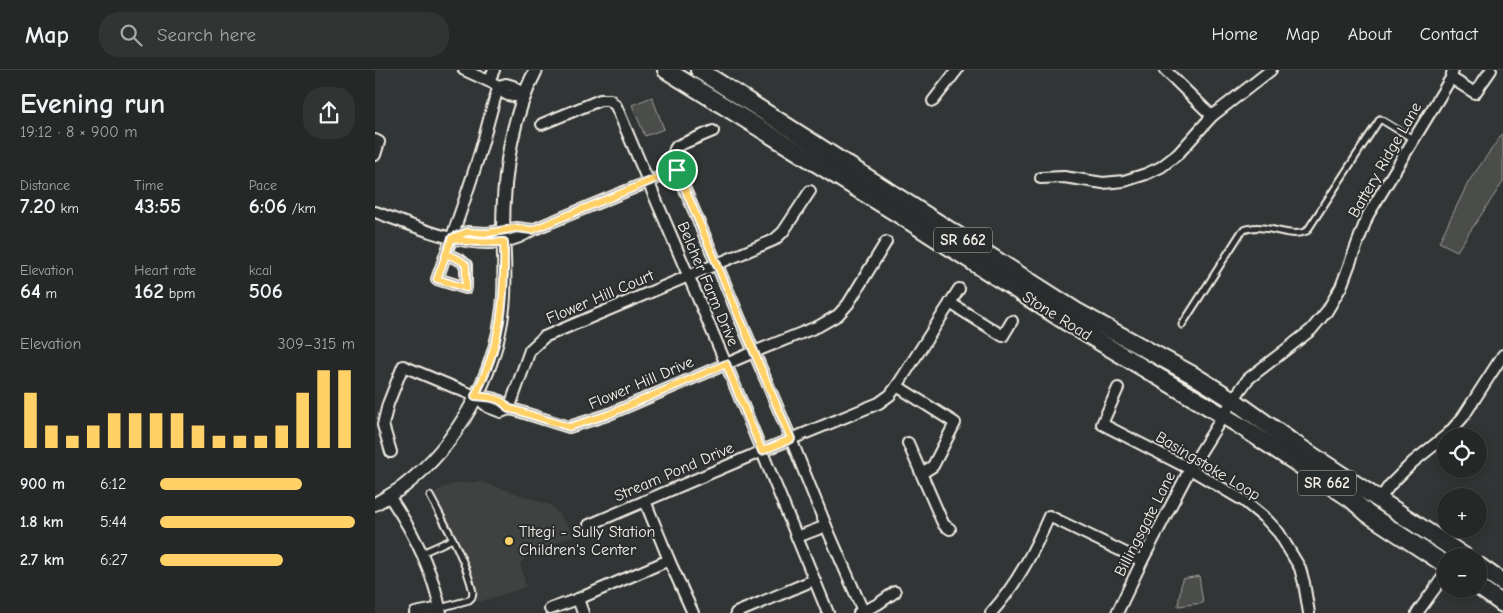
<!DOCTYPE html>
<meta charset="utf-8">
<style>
body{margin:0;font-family:"Comic Neue",sans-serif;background:#323434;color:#f1f3f6;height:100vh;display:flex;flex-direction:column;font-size:19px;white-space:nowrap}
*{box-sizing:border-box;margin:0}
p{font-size:16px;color:#a4a6a8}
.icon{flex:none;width:28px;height:28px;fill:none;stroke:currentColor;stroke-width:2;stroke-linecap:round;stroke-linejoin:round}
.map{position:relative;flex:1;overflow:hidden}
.sheet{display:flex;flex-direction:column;background:#262828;width:375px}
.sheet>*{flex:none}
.fabs{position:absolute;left:1062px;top:358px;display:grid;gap:10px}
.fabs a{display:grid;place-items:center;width:50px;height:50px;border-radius:50%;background:#262828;box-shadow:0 2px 8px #0003,0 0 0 1px #424445;font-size:25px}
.pin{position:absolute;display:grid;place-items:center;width:42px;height:42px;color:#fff;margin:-21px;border:2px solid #fff;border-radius:50%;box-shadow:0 1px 5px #0007}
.round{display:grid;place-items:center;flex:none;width:52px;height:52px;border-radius:20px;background:#323434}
.summary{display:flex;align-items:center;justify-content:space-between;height:85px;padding:0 20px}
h1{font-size:28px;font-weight:600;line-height:38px}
.metrics{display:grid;grid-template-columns:repeat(3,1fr);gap:8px;height:85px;padding:5px 20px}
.metrics div{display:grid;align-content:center}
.metrics b{font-size:21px;font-weight:600}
.metrics small{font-size:14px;font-weight:400}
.metrics p{font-size:14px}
.chart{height:140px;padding:10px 20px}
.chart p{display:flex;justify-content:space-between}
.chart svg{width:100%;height:90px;margin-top:5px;stroke:#ffd166;stroke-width:6}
ul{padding:0 20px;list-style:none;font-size:16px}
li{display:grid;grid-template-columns:80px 60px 1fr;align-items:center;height:38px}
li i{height:12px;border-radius:6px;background:#ffd166}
header{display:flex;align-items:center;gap:30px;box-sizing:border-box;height:70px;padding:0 25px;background:#262828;border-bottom:1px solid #424445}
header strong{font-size:24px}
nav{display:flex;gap:28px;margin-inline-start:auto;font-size:18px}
.search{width:350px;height:45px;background:#323434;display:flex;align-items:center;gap:12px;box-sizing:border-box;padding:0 18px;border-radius:20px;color:#a4a6a8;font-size:19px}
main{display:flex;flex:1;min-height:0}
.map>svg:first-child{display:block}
</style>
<header>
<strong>Map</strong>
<div class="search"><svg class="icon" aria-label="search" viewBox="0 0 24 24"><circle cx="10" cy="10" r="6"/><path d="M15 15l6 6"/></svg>Search here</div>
<nav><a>Home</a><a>Map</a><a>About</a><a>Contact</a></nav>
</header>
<main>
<section class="sheet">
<div class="summary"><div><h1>Evening run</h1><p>19:12 · 8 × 900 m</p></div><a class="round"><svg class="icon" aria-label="share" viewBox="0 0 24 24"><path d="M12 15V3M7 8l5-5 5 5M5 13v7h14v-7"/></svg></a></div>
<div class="metrics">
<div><p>Distance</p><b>7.20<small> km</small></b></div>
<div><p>Time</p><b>43:55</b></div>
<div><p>Pace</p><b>6:06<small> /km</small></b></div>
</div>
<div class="metrics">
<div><p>Elevation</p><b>64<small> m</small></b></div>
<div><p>Heart rate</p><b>162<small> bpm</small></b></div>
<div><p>kcal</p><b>506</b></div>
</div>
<div class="chart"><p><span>Elevation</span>309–315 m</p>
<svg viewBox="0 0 160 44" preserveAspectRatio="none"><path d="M5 44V17M15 44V33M25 44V38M35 44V33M45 44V27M55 44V27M65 44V27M75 44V27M85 44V33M95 44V38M105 44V38M115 44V38M125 44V33M135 44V17M145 44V6M155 44V6"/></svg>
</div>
<ul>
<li><b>900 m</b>6:12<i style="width:73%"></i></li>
<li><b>1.8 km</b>5:44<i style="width:100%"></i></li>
<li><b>2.7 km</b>6:27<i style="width:63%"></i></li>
</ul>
</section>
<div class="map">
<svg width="1128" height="543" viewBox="0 0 1128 543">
<rect width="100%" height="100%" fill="#323535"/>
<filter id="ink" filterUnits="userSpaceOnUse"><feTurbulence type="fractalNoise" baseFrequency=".02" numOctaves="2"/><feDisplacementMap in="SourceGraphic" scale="10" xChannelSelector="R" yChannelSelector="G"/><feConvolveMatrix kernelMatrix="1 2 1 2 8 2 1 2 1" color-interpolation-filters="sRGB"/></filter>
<g filter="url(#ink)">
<path fill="#404242" d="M107,412l68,23 8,8 16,22 -47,21 -7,8 6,23 -48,15 -15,-51 -30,-57 9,-6 16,-5z"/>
<g fill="#4b4d4c" stroke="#a09f9a">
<path d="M277,27l12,32 -19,7 -13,-31z"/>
<path d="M1128,63v49l-46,69 -18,-9 30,-61z"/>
<path d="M824,506l4,27 -25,3 4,-27z"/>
</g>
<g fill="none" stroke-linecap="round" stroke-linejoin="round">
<g stroke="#f4f1e8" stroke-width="9">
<g id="service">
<path d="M807,255l60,-94c23,-11 45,9 65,0l73,-112 33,20"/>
<path d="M55,426c16,30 35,62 43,96l-1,5 -3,3 -29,8"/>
<path d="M47,483l31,-14"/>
</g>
</g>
<g stroke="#f4f1e8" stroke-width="14">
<g id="minor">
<path d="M89,0l35,16 7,-2 7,2 12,10"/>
<path d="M790,0l47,46"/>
<path d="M1076,8l24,15 16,-23"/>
<path d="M114,11l5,-11"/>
<path d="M124,16c6,12 13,10 26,10"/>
<path d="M558,31l24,-31"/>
<path d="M167,54l58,-24h10l6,6 110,258 102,249"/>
<path d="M338,61l-36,15 -2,3 -3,10 119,280 35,87 37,85 -4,2"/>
<path d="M0,70l4,2 -4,13"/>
<path d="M666,108l23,-1 39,6 21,-2 22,-7 15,-7 17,-13 34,-38 59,-46"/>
<path d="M0,142c44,15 114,50 157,18l145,-60"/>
<path d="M77,168l15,-6 21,1 29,-5 15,2"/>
<path d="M71,184l14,6 6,5v23l-29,-9c16,-45 32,-89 45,-134 6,-20 10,-40 17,-59"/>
<path d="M575,233l53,33 9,-15"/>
<path d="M522,316l58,37 -22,43 -11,7"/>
<path d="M743,318l-16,36 88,45 54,32 22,18 13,14 21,35 4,15 5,30"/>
<path d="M100,326c14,1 25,1 34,13"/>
<path d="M134,339l21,-59 14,-13 230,-97 9,-8 27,-41"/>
<path d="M533,373l33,76 3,6 6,4"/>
<path d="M16,382l-8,-27 5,-21 15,-38 72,30 13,11 13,5 8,-3 6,1 54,17 38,-12 147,-63 65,-26 19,-11 10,-11 38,-62"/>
<path d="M14,426c24,35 44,75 52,117"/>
<path d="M1004,430l11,-15 23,-23 35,-28 15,-17 40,-62"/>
<path d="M270,431l24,59 24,53"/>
<path d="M214,455l173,-74 117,-48 11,-8 7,-9 62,-97"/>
<path d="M422,467l29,-11"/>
<path d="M203,529l5,14"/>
<path d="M175,539l28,-10 91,-39"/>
<path d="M488,541l15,-7 17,-12"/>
<path d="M40,543l25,-5"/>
<path d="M361,543l78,-33"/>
<path d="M616,543c26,-29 43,-62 58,-97l93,45"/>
<path d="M742,543l25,-52 48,-92 43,-69 15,-21 63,-49 16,-19 14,-24 27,-72 83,-137 2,-8"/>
<path d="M1042,543l29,-40"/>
</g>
</g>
<g stroke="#f4f1e8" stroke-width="16">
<path id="tertiary" d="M0,434c10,-6 20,-11 29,-18 54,-42 91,-110 99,-178 3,-25 1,-51 0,-76 0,-55 7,-113 33,-162"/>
</g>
<g stroke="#f4f1e8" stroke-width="20">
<g id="primary">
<path d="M291,0l240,149 162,104 171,102 112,74 17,15 78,51"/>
<path d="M324,0l377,241 117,64 40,25 56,40 175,116"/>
<path d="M1104,496l24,17"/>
<path d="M1104,517l24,17"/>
</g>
</g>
<use href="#service" stroke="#2a2d2e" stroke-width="5"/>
<use href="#minor" stroke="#2a2d2e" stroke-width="10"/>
<use href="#tertiary" stroke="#2a2d2e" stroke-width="12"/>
<use href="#primary" stroke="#2a2d2e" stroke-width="16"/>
</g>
</g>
<g fill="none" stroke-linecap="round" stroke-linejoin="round" filter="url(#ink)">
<g stroke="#fff" stroke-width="10">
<path id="route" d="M302,100l-145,60 -15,-2 -29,5 -21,-1 -15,6 -15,41 29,9v-23l-6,-5 -14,-6 6,-16c18,5 33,5 52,4 1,59 -2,100 -29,154 14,1 26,1 34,13l6,1 54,17 38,-12 119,-51 36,87 29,-12 -114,-269"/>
</g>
<use href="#route" stroke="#ffd166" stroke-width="6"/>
</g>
<circle fill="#ffd166" stroke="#2a2d2e" stroke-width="2" cx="134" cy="471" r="5"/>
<g text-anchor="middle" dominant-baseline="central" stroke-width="4" stroke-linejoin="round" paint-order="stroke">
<g fill="#2a2d2e" stroke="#b7b6b0" stroke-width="1">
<rect x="559" y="157.5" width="58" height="25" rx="4"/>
<rect x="923" y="400.5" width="58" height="25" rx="4"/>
</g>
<g font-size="15" font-weight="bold" fill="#f4f1e8">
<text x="588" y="170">SR 662</text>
<text x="952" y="413">SR 662</text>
</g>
<g font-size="16" fill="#f4f1e8" stroke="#2a2d2e">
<text transform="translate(1010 90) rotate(-60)">Battery Ridge Lane</text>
<text transform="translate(333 214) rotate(67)">Belcher Farm Drive</text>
<text transform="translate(225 227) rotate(-23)">Flower Hill Court</text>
<text transform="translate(682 246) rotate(32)">Stone Road</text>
<text transform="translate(266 313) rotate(-23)">Flower Hill Drive</text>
<text transform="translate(833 396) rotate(31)">Basingstoke Loop</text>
<text transform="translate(299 402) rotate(-23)">Stream Pond Drive</text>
<text transform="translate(770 454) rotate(-63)">Billingsgate Lane</text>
</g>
<g font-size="16" fill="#f4f1e8" stroke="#2a2d2e" text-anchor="start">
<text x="144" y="462">Tltegi - Sully Station<tspan x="144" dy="18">Children's Center</tspan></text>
</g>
</g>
</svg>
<div class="fabs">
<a><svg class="icon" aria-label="locate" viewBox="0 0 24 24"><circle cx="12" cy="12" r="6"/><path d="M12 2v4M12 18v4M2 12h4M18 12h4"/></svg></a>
<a>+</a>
<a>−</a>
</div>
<div class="pin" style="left:302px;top:100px;background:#1e9e55"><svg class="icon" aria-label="arrive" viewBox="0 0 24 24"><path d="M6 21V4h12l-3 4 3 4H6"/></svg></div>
</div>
</main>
